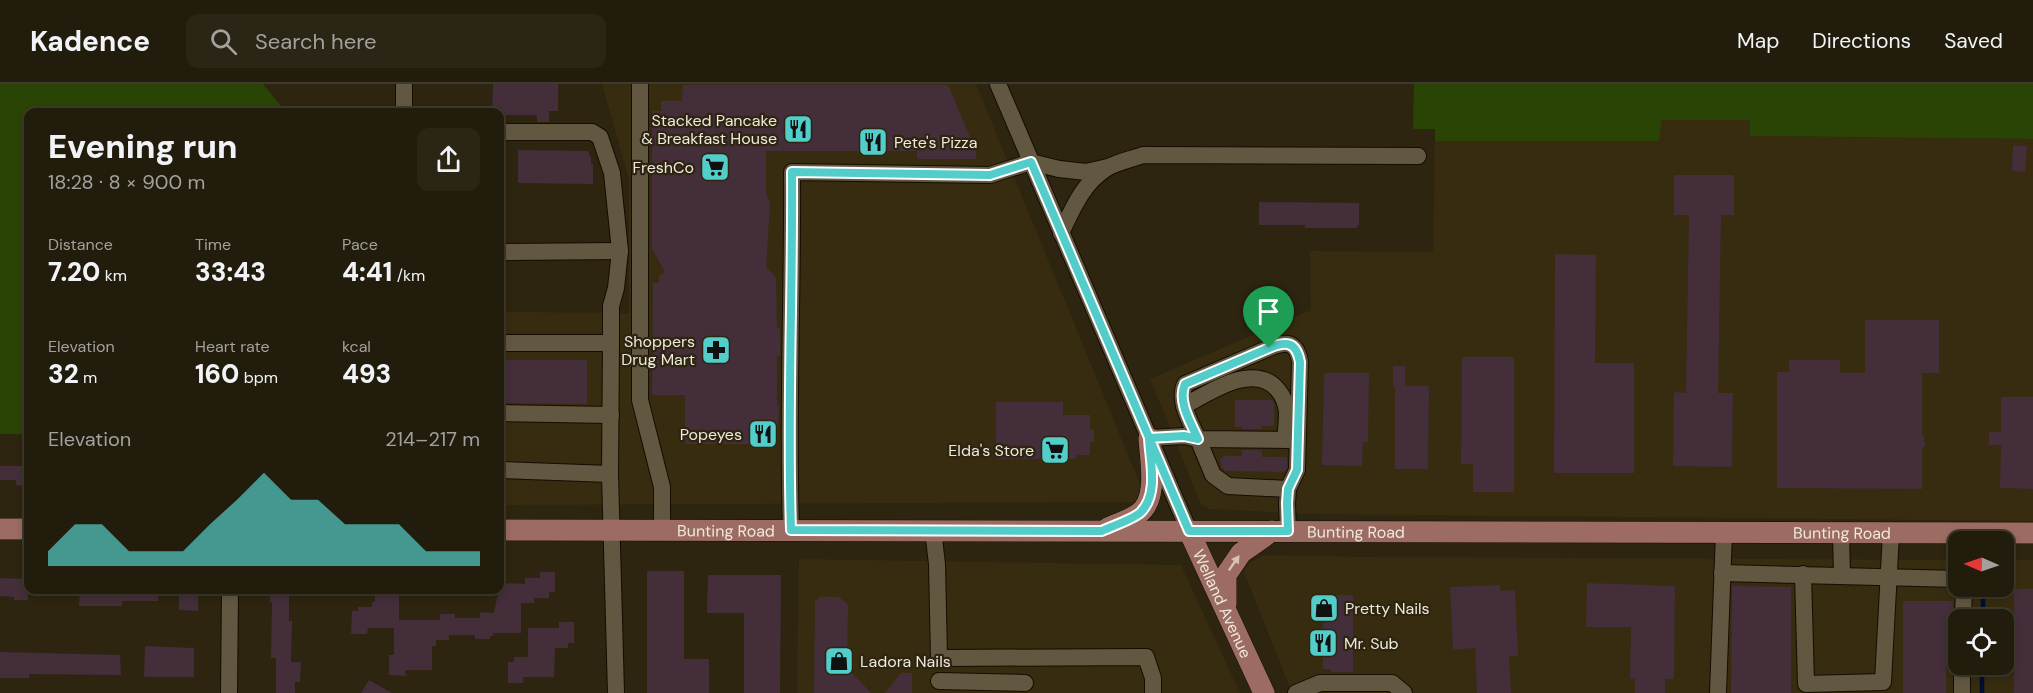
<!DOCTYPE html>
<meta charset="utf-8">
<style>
body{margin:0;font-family:"DM Sans",sans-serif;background:#2a2515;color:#f1f3f6;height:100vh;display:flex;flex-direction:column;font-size:22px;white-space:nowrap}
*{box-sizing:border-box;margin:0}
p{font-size:20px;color:#a2a19d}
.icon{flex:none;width:33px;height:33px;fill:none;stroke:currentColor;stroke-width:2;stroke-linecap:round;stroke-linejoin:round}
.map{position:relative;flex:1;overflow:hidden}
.details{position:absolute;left:24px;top:24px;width:480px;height:486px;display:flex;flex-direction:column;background:#221c0c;border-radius:12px;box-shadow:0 3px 9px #0003,0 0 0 2px #3f3a2d}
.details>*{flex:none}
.needle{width:39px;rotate:272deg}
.tools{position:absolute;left:1948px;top:447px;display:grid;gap:12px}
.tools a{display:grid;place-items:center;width:66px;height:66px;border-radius:12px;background:#221c0c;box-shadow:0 3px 9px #0003,0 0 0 2px #3f3a2d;font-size:30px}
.pin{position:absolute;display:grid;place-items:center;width:51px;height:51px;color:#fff;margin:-62px -26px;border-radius:50% 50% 50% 0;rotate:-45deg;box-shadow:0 0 6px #0007}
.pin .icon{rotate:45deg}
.round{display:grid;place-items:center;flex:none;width:63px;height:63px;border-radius:12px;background:#2a2515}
.head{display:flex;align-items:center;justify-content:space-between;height:102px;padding:0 24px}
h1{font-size:33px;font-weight:800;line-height:45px}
.figures{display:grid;grid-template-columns:repeat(3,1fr);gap:9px;height:102px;padding:6px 24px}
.figures div{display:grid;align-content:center}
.figures b{font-size:26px;font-weight:800}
.figures small{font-size:16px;font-weight:400}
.figures p{font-size:16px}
.chart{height:168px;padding:12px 24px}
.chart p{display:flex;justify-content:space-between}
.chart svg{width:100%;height:108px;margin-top:6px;fill:#53cdc9;opacity:.7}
header{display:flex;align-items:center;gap:36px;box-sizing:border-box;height:84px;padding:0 30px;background:#221c0c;border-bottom:2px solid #3f3a2d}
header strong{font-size:28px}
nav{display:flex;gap:33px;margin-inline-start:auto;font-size:21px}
.search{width:420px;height:54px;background:#2a2515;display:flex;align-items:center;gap:15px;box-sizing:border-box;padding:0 21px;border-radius:12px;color:#a2a19d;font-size:22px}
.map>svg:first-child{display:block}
</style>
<header>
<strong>Kadence</strong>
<div class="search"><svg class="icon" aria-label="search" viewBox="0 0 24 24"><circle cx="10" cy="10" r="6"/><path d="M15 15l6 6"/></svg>Search here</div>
<nav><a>Map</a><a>Directions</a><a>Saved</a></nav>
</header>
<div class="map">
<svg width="2033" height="609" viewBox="0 0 2033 609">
<rect width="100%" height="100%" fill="#2d2510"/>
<g fill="#372c10" fill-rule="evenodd">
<path d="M602,0h374l164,400 -3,18 -637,3v-193l129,1v-134z"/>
<path d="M1662,36h88v16l283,3v382l-721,-7 -103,-5 -8,-5 -51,-125 161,-69 -1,-59 123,1 2,-111h224z"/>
<path d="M1265,471l97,2 597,3v26h45v-26h29v133h-741l-48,-121 5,-9zM1959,536h45v44h-45z"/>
<path d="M799,475l382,6 59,128h-443z"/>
</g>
<g fill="#294405">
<path d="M0,0h263l23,28h-258v322h-28z"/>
<path d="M1414,0h619v55l-283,-3v-16h-88l-3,21h-224v-12h-22z"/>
</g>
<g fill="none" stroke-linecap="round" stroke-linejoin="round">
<g stroke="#000e32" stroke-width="4.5">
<path d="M1983,536v-34"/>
<path d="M1982,609v-29"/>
</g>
</g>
<g fill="#432e3a">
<path d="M493,0h65v27h-9v11h-12v-7h-37v-3h-8z"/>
<path d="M683,1h265l28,66v8h-59v-8h-151v42l4,10 -4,64 10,11 1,50h3v28h-3v50h2l-2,38h-92v-49h-33l1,-112h6v-7l6,-4 -13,-23v-138h9v-10h21z"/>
<path d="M2013,61l14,1 -2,26 -13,-1z"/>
<path d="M518,66l70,1 2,6h1v7h2v20l-75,-1z"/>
<path d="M1674,91h60v40h-13l-3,178h15l-1,74 -59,-1 1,-74 12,1 3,-178h-15z"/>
<path d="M1259,118l100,1v22h-2v3h-52v-3h-46z"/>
<path d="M1555,170l41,1 -1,108h39v110h-80z"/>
<path d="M1865,236h74v53h-17v62h2l1,12h-3v42l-145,-1v-116h12v-12h51v13h25z"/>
<path d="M1462,273h52v135h-41v-28h-12z"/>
<path d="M500,276h87v44l-87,-1z"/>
<path d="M1393,282h12v20h24l-1,83h-33v-82h-2z"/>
<path d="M1324,289h45l-1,69h-5l-1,24 -40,-1z"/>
<path d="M2001,313h32v92l-33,-1 1,-43h-12v-13h12z"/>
<path d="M1235,316h37l2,4v22h-12v3h-20v-2h-7z"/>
<path d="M996,318h67v13h27v14h4v13h-4v13h-14v4h-80z"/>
<path d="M1242,366h20v7h25v11l-3,4 -58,-1 -4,-3 -2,-8 4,-4h18z"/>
<path d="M0,382h28v20l-12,-1v-5h-16z"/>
<path d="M647,487h37v88h25v34h-62z"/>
<path d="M540,488h15v20h-6v6h-15v5h-13v30h-28v3h-3v3h-15v-4h-26v5h-13v6h-4v24h-27l1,6 -17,-1v-20h5v-27h-26l-1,6h-16l1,-23h6v-4h14v-5h3v-12h24v30h41v-6h15v4h25v-6l14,1 6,-30 25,1v-6h15z"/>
<path d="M708,491h73l-1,118h-36v-80h-37z"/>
<path d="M0,494l28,1v21h-14v-3l-14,-1z"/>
<path d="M1587,499l88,3 -1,93h-9v14h-30v-15l-5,1 1,-52h-45z"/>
<path d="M1500,501v6l15,-1 3,66h-9l2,37h-34l-2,-45 -22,2 -3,-63z"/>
<path d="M1732,502l59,1v106h-60z"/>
<rect x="2014" y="505" width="19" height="104"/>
<path d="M80,506h78v11h-36v5h-43z"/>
<path d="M179,506h19v21l-19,-1z"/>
<path d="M270,506h19v31h3l-1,41h10l-1,20h-5v11h-19v-35h-5l1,-56h-2z"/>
<path d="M1323,511h30v77h-22v-3h-8z"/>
<path d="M820,513h19l9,8 -1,63 24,25h-57l1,-91z"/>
<path d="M1903,517h50v19l5,9v26l-5,4 -1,8h-6v26h-43z"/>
<path d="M559,538h15v21h-6v5h-13l-1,29h-31v6h-15v-21h6v-5h14v-29h31z"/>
<path d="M145,562l49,2v29h-50z"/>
<path d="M0,568l120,3 1,20 -92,-1v4h-29z"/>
<path d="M901,589h11v20h-27z"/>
<path d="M369,596l23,13h-31z"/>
</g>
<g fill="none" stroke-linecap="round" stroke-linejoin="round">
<g stroke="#150d00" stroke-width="18">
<g id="minor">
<path d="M404,0v28"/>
<path d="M640,0v316l22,87v43"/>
<path d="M998,0l191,447"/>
<path d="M500,48h92l8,5 12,36 8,78 -4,37 -5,18v37"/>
<path d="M1061,149c12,-25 22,-50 46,-65 10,-6 25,-9 36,-13l275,1"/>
<path d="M500,168l120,-1"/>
<path d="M500,259h111l-1,131 -110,-4"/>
<path d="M1184,322c25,-13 70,-45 94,-16 5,6 8,14 9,22 0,9 -1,19 -2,28"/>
<path d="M500,329l111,2"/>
<path d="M1149,354l35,-2 14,3 15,36 15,11 60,3 -1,14 1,28"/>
<path d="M610,390l6,219"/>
<path d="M1288,405l9,-19 3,-109c-4,-20 -14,-20 -31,-13l-84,36c-8,17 6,39 13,55l100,1"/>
<path d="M791,446c-4,-119 2,-239 1,-358l198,3 41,-13 28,7 27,3 22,-5"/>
<path d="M933,446l4,34 2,94 207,-1 7,21v15"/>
<path d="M1841,449l1,42"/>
<path d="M1722,489l237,6"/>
<path d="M1803,490l3,110 77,-2 8,-149"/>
<path d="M1963,536l1,-34"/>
<path d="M939,597l86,2"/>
<path d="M229,609l1,-103"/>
<path d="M1296,609l24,-10h72l12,10"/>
<path d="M1718,609l6,-161"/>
<path d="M1962,609v-29"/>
</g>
</g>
<g stroke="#150d00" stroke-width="22">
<g id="major">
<path d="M1108,444c10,-5 22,-8 30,-14 21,-14 12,-55 11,-76"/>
<path d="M0,445h28"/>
<path id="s1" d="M500,446l1533,3"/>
<path id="s2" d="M1189,447l75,162"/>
<path d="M1226,521v-30l15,-22 31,-22"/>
</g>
</g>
<use href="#minor" stroke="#625842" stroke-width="16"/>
<use href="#major" stroke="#9c6b61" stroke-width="21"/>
</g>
<defs><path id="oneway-solid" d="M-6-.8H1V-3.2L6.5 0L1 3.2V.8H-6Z" transform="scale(1.5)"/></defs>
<use fill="#d5c3b7" href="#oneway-solid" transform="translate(1234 479) rotate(-55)"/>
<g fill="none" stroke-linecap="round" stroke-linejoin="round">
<g stroke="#fff" stroke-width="12">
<path id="route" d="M1269,264l-84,36c-8,17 6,39 13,55l-14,-3 -35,2c1,23 10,55 -8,74 -7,7 -29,14 -39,19l-311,-1c-4,-119 2,-239 1,-358l198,3 41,-13 158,369h99l-1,-28 1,-14 9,-19 3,-108c-4,-21 -14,-21 -31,-14"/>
</g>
<use href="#route" stroke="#53cdc9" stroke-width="8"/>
</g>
<defs>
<g id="restaurant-square" transform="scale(1.5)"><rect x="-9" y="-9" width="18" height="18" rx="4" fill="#53cdc9" stroke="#2d2510"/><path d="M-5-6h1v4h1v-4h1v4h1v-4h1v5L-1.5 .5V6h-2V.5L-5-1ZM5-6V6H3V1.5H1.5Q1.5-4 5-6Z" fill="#111"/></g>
<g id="supermarket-square" transform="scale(1.5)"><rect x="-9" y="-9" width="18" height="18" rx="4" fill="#53cdc9" stroke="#2d2510"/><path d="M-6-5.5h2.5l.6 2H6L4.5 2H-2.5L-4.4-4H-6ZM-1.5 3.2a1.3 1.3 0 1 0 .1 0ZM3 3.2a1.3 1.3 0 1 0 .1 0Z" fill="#111"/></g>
<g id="pharmacy-square" transform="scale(1.5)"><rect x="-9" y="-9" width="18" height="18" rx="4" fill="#53cdc9" stroke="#2d2510"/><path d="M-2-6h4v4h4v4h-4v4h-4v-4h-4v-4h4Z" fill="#111"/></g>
<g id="shop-square" transform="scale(1.5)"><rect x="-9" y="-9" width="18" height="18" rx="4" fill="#53cdc9" stroke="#2d2510"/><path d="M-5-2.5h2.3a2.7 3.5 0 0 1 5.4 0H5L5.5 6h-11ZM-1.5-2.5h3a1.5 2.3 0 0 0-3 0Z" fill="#111"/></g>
</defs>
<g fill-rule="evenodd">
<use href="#restaurant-square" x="798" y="45"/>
<use href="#restaurant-square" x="873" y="58"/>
<use href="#supermarket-square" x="715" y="83"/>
<use href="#pharmacy-square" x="716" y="266"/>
<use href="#restaurant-square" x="763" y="350"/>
<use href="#supermarket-square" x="1055" y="366"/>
<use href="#shop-square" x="1324" y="524"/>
<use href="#restaurant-square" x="1323" y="559"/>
<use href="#shop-square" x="839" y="577"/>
</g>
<g text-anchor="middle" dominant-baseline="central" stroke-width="4.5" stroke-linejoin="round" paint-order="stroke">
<g font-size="16" fill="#eee9dc" stroke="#2d2510" text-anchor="end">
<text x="777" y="36">Stacked Pancake<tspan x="777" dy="18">&amp; Breakfast House</tspan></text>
<text x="894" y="58" text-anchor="start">Pete's Pizza</text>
<text x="694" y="83">FreshCo</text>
<text x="695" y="257">Shoppers<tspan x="695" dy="18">Drug Mart</tspan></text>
<text x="742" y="350">Popeyes</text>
<text x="1034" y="366">Elda's Store</text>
<text x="1345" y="524" text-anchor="start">Pretty Nails</text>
<text x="1344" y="559" text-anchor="start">Mr. Sub</text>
<text x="860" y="577" text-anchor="start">Ladora Nails</text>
</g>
<g font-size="16" fill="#eee9dc" stroke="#2d2510">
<text stroke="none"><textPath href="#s1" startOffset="226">Bunting Road</textPath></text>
<text stroke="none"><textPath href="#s1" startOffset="856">Bunting Road</textPath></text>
<text stroke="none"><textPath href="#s1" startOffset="1342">Bunting Road</textPath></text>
<text stroke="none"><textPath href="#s2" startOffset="80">Welland Avenue</textPath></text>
</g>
</g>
</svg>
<div class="tools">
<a><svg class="needle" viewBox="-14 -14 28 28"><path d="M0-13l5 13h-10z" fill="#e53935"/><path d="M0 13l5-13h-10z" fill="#a2a19d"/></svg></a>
<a><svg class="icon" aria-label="locate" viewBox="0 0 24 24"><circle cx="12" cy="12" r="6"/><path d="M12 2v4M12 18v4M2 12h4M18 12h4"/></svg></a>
</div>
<div class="pin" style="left:1269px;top:264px;background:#1e9e55"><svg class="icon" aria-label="arrive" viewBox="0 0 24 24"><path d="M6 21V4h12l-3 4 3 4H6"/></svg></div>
<section class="details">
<div class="head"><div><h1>Evening run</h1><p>18:28 · 8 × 900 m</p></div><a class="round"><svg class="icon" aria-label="share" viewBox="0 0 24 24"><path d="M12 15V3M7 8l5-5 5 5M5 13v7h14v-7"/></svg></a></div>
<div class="figures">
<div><p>Distance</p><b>7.20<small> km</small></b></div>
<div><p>Time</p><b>33:43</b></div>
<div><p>Pace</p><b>4:41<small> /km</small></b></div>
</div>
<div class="figures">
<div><p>Elevation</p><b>32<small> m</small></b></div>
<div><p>Heart rate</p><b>160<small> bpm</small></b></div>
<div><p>kcal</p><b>493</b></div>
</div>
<div class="chart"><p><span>Elevation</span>214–217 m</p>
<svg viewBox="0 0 160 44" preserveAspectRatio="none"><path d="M0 44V38L10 27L20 27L30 38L40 38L50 38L60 27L70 17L80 6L90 17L100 17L110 27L120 27L130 27L140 38L150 38L160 38V44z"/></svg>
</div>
</section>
</div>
